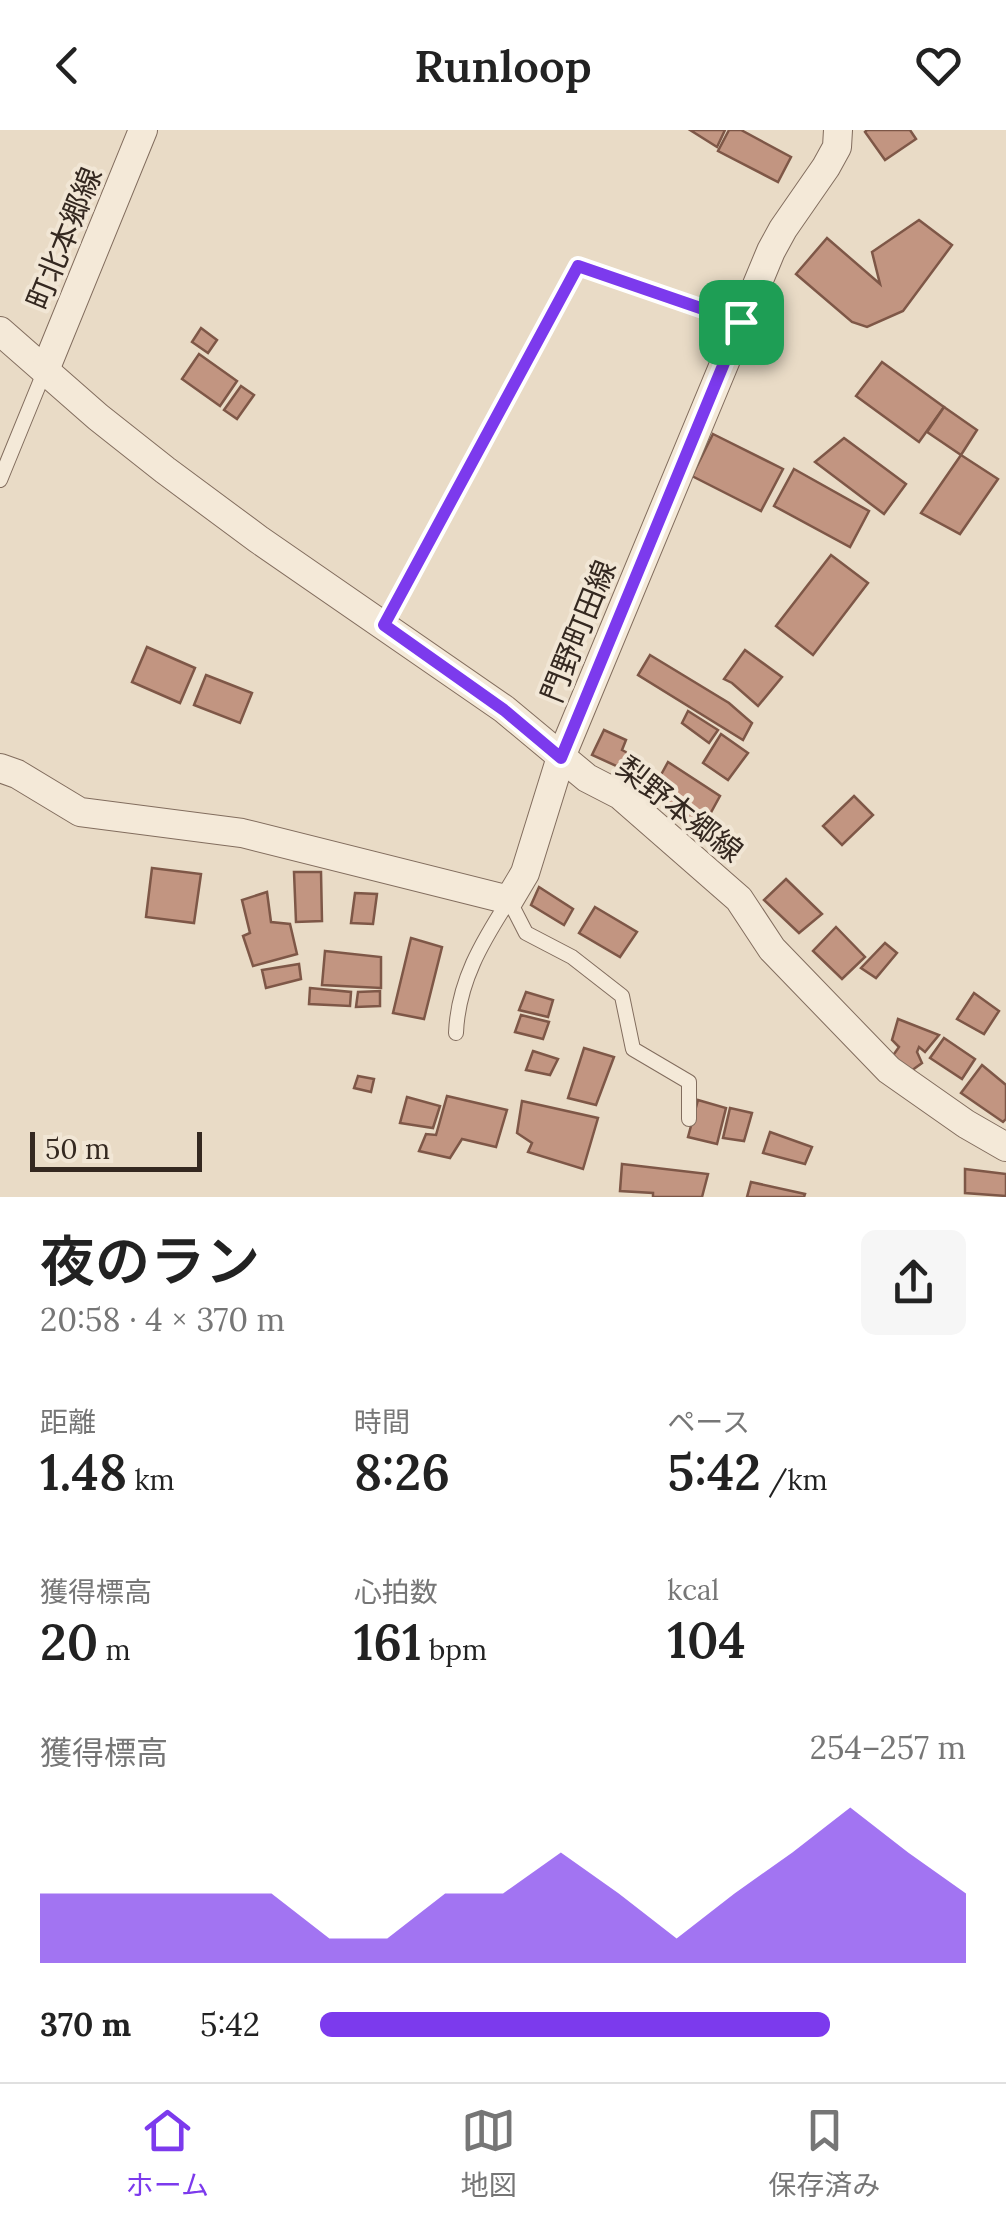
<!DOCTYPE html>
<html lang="ja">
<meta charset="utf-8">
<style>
body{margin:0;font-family:Lora,"Noto Sans JP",serif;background:#f6f6f6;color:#222;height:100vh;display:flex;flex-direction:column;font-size:38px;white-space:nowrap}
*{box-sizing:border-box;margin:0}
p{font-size:32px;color:#767676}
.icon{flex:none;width:55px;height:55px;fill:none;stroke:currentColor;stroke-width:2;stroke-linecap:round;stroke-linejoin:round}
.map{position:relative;height:1067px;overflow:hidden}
.side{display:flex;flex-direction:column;background:#fff;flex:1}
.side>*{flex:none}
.scale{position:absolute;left:30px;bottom:25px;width:172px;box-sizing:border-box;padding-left:10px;border:5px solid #342820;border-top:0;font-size:28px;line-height:35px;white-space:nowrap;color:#342820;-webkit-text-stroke:8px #f1e6d5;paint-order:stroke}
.pin{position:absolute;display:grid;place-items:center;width:85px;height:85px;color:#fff;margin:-42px;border-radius:20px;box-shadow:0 5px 15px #0006}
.round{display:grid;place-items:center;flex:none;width:105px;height:105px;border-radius:15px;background:#f6f6f6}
.summary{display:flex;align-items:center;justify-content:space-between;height:170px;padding:0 40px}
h1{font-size:55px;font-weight:600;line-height:75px}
.stats{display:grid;grid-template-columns:repeat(3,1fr);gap:15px;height:170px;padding:10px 40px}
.stats div{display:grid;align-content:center}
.stats b{font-size:50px;font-weight:600}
.stats small{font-size:28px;font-weight:400}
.stats p{font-size:28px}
.chart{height:280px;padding:20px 40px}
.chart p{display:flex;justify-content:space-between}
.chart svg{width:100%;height:180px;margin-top:10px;fill:#7c3aed;opacity:.7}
ul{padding:0 40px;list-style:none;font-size:32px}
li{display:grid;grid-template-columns:160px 120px 1fr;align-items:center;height:75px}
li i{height:25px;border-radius:12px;background:#7c3aed}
header{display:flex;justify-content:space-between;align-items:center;height:130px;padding:0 40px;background:#fff;font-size:45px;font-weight:600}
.tabs{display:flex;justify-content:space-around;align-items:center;height:140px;border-top:2px solid #e0e0e0;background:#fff;font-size:28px;color:#767676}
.tabs a{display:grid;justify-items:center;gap:5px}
.tabs .selected{color:#7c3aed}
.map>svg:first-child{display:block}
</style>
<header><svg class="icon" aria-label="back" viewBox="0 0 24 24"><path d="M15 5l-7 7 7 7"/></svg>Runloop<svg class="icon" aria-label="heart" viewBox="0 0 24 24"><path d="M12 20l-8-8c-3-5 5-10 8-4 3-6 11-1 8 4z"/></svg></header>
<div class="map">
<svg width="1006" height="1067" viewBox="0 0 1006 1067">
<rect width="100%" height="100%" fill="#e9dbc6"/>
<g fill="#c29581" stroke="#7e5747" stroke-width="2.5">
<path d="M690,0h35l-8,17z"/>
<path d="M729,0h12l50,27 -13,25 -60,-31z"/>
<path d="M867,0h43l6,9 -31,21 -20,-28z"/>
<path d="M919,90l33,25 -49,66 -36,16 -15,-5 -56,-48 31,-36 53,46 -8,-32z"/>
<path d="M201,198l16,12 -9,13 -16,-11z"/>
<path d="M199,224l38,27 -17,25 -38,-27z"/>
<path d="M882,232l62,45 -25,35 -63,-46z"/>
<path d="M241,256l13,9 -17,24 -13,-9z"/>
<path d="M944,277l33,23 -16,25 -34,-23z"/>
<path d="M713,304l70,35 -22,42 -69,-35z"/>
<path d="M844,308l62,46 -22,30 -69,-52z"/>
<path d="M961,325l37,24 -38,55 -39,-21z"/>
<path d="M794,339l75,42 -19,36 -76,-41z"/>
<path d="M831,425l37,28 -55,72 -37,-29z"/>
<path d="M147,517l48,21 -15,35 -48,-21z"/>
<path d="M745,520l37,27 -24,29 -26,-23 -8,-4z"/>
<path d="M650,525l79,48 23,20 -9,17 -105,-65z"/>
<path d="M206,545l46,18 -12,30 -46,-18z"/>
<path d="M688,581l30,19 -9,13 -27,-20z"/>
<path d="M604,600l22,10 -4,10 17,9 -7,14 -40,-18z"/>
<path d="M721,604l27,19 -20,27 -25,-17z"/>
<path d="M668,632l52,34 -17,31 -53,-32z"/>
<path d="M854,666l19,19 -31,30 -19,-19z"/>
<path d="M152,738l49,6 -7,49 -48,-6z"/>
<path d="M294,742h27l1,49 -26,1z"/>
<path d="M786,749l36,35 -23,19 -35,-33z"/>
<path d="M539,757l34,22 -9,16 -33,-20z"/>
<path d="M267,762l4,30 19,2 7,30 -44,12 -10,-30 7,-3 -8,-33z"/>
<path d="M355,763l22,1 -4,30 -22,-1z"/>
<path d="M595,777l42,25 -17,25 -41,-24z"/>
<path d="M836,797l29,30 -23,22 -29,-28z"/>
<path d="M411,808l31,9 -18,72 -31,-6z"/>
<path d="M885,813l12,10 -21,25 -15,-10z"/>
<path d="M325,821l56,6v31l-59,-3z"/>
<path d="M299,834l2,15 -35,9 -4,-18z"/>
<path d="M310,858l41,4 -1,14 -41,-2z"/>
<path d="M380,861v15l-24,1 2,-15z"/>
<path d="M526,862l27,8 -5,17 -29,-7z"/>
<path d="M974,863l25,18 -15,23 -27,-15z"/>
<path d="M521,885l28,7 -6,17 -28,-7z"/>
<path d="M898,889l41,16 -14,17 -6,-5 -2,5 5,11 -11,8 -19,-14 7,-10 -7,-7z"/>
<path d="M944,908l31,21 -13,20 -32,-21z"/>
<path d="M584,918l30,9 -18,48 -28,-7z"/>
<path d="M533,921l25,8 -8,16 -24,-5z"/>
<path d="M982,935l24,20v34l-3,3 -42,-29z"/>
<path d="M358,946l16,3 -3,13 -17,-4z"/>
<path d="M447,966l60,14 -11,37 -34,-8 -12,19 -31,-7 7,-17 10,1z"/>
<path d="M407,967l33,9 -7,22 -33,-5z"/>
<path d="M698,970l28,8 -9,36 -29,-7z"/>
<path d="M522,971l76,17 -15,51 -55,-17 4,-9 -15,-10z"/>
<path d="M730,978l22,5 -8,28 -21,-3z"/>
<path d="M770,1002l42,15 -7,17 -42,-11z"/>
<path d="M622,1034l86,10 -6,23h-49v-4l-33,-2z"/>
<path d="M965,1039l41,5v22l-41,-3z"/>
<path d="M751,1052l54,12 -1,3h-57z"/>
</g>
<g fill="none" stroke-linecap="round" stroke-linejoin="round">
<g stroke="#826d5e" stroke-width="16">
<g id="service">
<path d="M0,350l45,-110"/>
<path d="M384,495l195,-359 162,56"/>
<path d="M456,903c2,-51 26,-91 53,-133l17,33 46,24 50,39 11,53 56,33v37"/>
</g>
</g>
<g stroke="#826d5e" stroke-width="30">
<g id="minor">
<path d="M0,201l98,86 67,53 93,69 246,170 83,69 33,17 119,104 33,50 117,121 77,54 40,23"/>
<path d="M45,240l98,-240"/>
<path d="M0,638l17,6 63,38 162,21 267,67 16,-27 36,-116 210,-506 12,-22 43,-62 11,-20 1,-17"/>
</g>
</g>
<use href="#service" stroke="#f4e9d8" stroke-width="14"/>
<use href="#minor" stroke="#f4e9d8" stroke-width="28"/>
</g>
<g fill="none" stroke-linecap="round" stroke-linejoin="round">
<g stroke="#fff" stroke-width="20">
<path id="route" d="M578,136l163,56 -180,436 -57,-48 -120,-85z"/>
</g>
<use href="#route" stroke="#7c3aed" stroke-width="12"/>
</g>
<g text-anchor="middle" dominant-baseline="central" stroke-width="8" stroke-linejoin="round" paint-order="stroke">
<g font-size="30" fill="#342820" stroke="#f1e6d5">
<text transform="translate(64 108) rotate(-68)">町北本郷線</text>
<text transform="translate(578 501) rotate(-68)">門野町田線</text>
<text transform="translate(680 679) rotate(38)">梨野本郷線</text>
</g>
</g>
</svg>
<div class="scale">50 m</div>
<div class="pin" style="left:741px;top:192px;background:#1e9e55"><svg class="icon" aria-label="arrive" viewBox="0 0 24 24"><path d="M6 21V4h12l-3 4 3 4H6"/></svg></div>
</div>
<section class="side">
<div class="summary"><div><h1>夜のラン</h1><p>20:58 · 4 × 370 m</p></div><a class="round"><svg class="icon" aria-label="share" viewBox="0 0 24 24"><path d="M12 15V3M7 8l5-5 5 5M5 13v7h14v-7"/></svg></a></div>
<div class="stats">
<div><p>距離</p><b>1.48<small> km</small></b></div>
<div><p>時間</p><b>8:26</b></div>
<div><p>ペース</p><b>5:42<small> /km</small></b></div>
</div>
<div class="stats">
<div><p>獲得標高</p><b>20<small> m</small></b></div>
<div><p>心拍数</p><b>161<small> bpm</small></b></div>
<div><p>kcal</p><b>104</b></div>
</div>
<div class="chart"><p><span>獲得標高</span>254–257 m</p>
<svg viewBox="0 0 160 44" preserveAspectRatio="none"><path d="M0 44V27L10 27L20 27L30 27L40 27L50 38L60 38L70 27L80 27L90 17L100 27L110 38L120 27L130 17L140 6L150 17L160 27V44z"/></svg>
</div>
<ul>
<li><b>370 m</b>5:42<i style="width:79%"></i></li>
</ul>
</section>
<nav class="tabs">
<a class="selected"><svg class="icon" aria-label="home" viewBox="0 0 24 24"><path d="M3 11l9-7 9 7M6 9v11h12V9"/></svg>ホーム</a>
<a><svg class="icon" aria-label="map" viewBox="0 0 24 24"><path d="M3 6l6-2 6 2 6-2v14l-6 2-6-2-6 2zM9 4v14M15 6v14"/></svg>地図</a>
<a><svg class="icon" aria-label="saved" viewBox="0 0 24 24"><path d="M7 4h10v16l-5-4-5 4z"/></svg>保存済み</a>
</nav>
